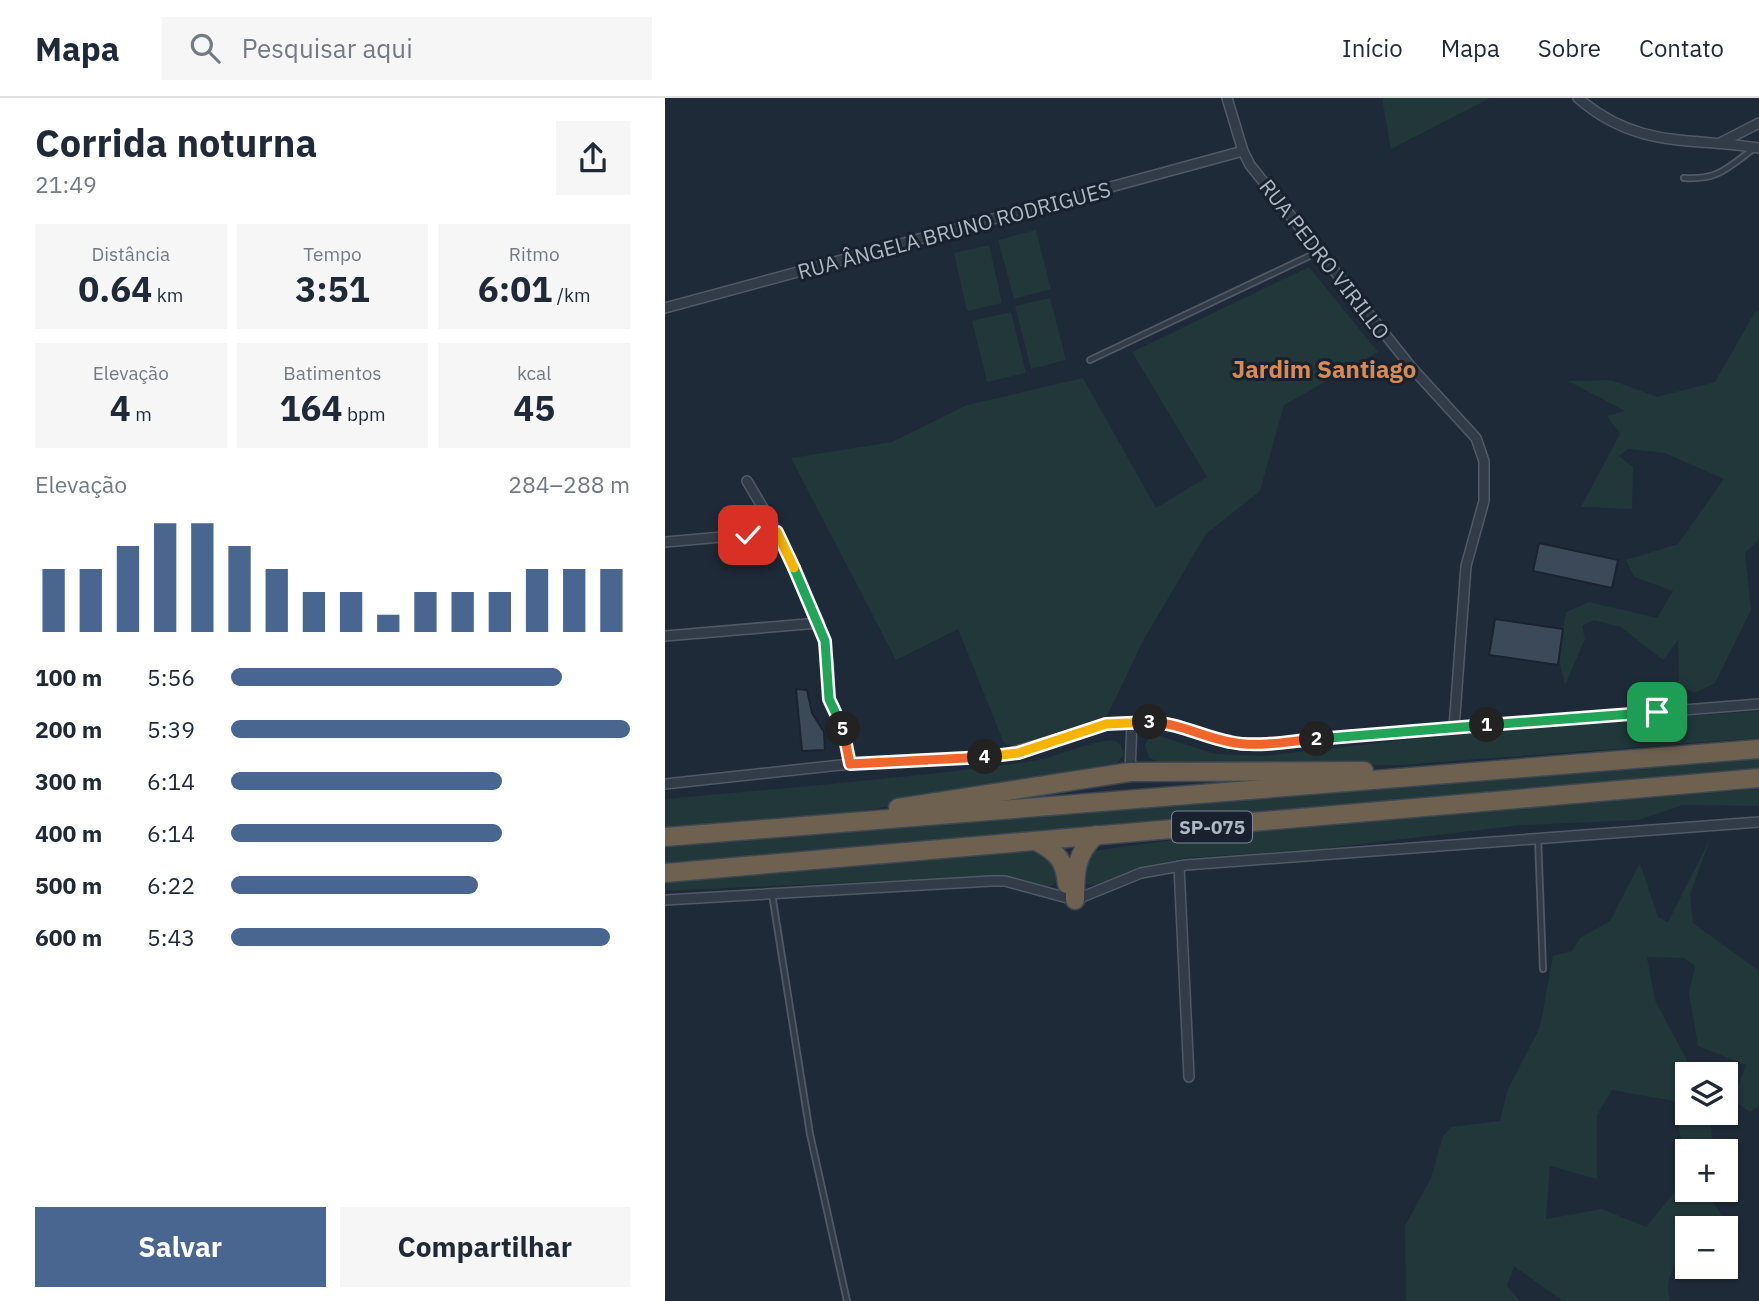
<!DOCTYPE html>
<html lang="pt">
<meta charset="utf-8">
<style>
body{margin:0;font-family:"IBM Plex Sans",sans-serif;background:#f6f6f7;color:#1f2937;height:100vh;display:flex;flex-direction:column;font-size:26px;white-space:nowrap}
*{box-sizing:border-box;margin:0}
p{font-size:23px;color:#747a83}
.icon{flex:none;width:38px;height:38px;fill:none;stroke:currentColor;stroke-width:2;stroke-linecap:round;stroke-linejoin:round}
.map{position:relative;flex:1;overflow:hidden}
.side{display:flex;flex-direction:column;background:#fff;width:665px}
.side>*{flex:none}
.fabs{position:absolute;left:1010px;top:964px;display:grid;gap:14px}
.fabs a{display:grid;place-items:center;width:63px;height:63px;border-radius:0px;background:#fff;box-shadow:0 2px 5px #0004;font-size:35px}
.pin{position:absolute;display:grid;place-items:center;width:60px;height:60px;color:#fff;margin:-30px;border-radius:14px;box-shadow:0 4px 10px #0006}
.km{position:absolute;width:35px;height:35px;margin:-18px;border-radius:50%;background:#222;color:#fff;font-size:19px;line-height:35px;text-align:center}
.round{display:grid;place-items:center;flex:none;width:74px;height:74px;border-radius:0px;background:#f6f6f7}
.overview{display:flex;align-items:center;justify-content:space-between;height:119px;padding:0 35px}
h1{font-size:38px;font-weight:800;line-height:52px}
.figures{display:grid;grid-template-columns:repeat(3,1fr);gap:10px;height:119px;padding:7px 35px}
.figures div{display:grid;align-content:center;border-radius:0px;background:#f6f6f7;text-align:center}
.figures b{font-size:35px;font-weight:800}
.figures small{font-size:19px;font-weight:400}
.figures p{font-size:19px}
.chart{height:196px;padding:14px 35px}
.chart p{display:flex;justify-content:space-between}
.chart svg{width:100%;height:126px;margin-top:7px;stroke:#486690;stroke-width:6}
.action{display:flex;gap:14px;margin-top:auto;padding:14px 35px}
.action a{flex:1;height:80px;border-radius:0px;background:#486690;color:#fff;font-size:28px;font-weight:800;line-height:80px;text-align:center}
.action a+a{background:#f6f6f7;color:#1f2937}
ul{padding:0 35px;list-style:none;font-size:23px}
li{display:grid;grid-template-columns:112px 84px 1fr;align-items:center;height:52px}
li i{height:18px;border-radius:9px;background:#486690}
header{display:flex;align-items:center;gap:42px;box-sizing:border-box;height:98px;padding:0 35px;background:#fff;border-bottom:2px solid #e0e1e3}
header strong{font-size:33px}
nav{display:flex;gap:38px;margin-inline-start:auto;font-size:24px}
.search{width:490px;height:63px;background:#f6f6f7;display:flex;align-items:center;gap:18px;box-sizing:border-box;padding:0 24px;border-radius:0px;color:#747a83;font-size:26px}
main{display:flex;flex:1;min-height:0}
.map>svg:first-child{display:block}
</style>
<header>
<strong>Mapa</strong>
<div class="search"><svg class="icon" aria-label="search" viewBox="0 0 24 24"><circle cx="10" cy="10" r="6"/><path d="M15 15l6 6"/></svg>Pesquisar aqui</div>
<nav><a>Início</a><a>Mapa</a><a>Sobre</a><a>Contato</a></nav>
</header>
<main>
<section class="side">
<div class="overview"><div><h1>Corrida noturna</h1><p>21:49</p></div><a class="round"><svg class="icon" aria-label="share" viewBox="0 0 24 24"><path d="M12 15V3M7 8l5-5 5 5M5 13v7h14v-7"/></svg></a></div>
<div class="figures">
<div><p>Distância</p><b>0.64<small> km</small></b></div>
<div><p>Tempo</p><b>3:51</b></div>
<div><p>Ritmo</p><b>6:01<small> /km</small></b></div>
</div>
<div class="figures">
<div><p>Elevação</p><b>4<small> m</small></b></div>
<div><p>Batimentos</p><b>164<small> bpm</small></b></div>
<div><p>kcal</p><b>45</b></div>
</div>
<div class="chart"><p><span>Elevação</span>284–288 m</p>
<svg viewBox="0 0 160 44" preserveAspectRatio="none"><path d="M5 44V22M15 44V22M25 44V14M35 44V6M45 44V6M55 44V14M65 44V22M75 44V30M85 44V30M95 44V38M105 44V30M115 44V30M125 44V30M135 44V22M145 44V22M155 44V22"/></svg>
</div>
<ul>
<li><b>100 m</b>5:56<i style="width:83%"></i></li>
<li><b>200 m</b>5:39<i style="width:100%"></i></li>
<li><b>300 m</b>6:14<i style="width:68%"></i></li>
<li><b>400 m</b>6:14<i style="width:68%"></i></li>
<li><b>500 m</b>6:22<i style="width:62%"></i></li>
<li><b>600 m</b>5:43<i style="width:95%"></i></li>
</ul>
<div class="action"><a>Salvar</a><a>Compartilhar</a></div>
</section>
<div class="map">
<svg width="1094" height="1203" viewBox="0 0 1094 1203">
<rect width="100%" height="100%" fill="#1f2a38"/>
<g fill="#213739">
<path d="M717,0h108l-99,51z"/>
<path d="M371,132l15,59 -37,10 -16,-59z"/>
<path d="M324,147l13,58 -35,8 -13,-58z"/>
<path d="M644,169l69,85 -94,53 -24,86 -54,43 -62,105 -37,77 -92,30 -11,-3 -46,-114 -62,31 -105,-202 101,-16 75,-37 116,-27 73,130 51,-31 -75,-125z"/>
<path d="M385,200l16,62 -35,9 -16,-63z"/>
<path d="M1094,213v228l-14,14 6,57 -36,73 -20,10 -16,-8 -1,-45 -15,20 -42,-33 -27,-7 -12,6 3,13 -20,46 -7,-30 8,-43 23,-10 68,16 16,-27 -39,-14 -8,-17 52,-16 46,-65 -59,-26 -37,-4 -9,7 14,11 -1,42 -51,-2 39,-73 -13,-18 18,-5 -57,-30 43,-1 46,17 58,-15 40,-70z"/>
<path d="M346,214l15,61 -39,9 -15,-61z"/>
<path d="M1094,613v27l-359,27 -226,3 -25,-10 -4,-13 5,-9 7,-1 58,19 49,2 228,-26z"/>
<path d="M449,642l7,5 3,9 -7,9 -12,7 -308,52 -132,8v-31c121,-11 242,-21 362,-37 30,-4 57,-20 87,-22z"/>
<path d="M1094,658v14l-1094,96v-22z"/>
<path d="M1094,691v17l-76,-1 -45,15 -116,5 -203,24 -134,9 -40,8 -49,19 -13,-1 1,-23 10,-10 26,-4 182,-23z"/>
<path d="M1046,739l-21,57 3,29 66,48v135l-9,6 -17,-12 13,-35 -48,-19 -9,-52 6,-28 -11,-8 -37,-1 8,43 39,74h-7v39h23l3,38h-25l-6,-6 -8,-44 -62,-11 -15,25v64l-47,-13 -4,53 56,-10 44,18 36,-44 5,2v5c28,0 37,30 46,53l-4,18 -3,-2 -1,-31h-38v24c-16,15 -22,28 -17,49h-107l-49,-35 -7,20 13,15h-114l-1,-75 26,-48 12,-42 8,-9 49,-6 8,-32 32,-62 13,-71 19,-5 8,-13 30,-17 30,-58 18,54 10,5z"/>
<path d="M362,753l19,3 15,15 -1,11 -12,8 -30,-10 -32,-2 -321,15v-13z"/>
</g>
<g fill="#3b4958" stroke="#1a232f" stroke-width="2">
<path d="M874,445l79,17 -6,28 -79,-17z"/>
<path d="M830,521l68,10 -5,36 -69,-10z"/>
<path d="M131,591l11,1 5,23 12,19 1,18 -23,1z"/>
</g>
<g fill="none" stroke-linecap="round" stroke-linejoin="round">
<g stroke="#505a66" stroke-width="8">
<g id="lane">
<path d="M1019,80c34,2 42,-9 68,-28"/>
<path d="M425,262l228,-108"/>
<path d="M873,740l5,131"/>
<path d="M107,796l38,240 37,167"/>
</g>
</g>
<g stroke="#505a66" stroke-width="12">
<g id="street">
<path d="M562,0l16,53 7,14 162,203 64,70 8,23v40l-18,65 -12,162"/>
<path d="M913,0c59,51 111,39 181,50"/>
<path d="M1057,44l37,-19"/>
<path d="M0,210l578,-157"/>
<path d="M82,383l30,51 42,91 9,38 2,38 13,28 7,37"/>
<path d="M0,444l112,-10"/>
<path d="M0,538l154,-13"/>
<path d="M465,674l2,-50"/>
<path d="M0,686l185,-20 149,-8 114,-33 42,-1 21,3 41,15 27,5 515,-41"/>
<path d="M514,768l10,211"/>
<path d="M0,802l326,-19h14l70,19 66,-27 45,-8 573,-43"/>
</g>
</g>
<g stroke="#3d4753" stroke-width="21">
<g id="highway">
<path d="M233,710l232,-36 234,-1"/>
<path d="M0,739l1094,-88"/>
<path d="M373,744c20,11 27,19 29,42"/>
<path d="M0,775l1094,-95"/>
<path d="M410,802c0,-27 0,-46 21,-65"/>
</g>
</g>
<use href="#lane" stroke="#323c48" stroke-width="4.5"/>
<use href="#street" stroke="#323c48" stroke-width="9"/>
<use href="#highway" stroke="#6f614f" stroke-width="18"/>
</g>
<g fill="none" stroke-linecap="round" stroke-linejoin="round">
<g stroke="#fff" stroke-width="14">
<path id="split-1" d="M822,627l170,-13"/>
</g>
<g stroke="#fff" stroke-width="14">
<path id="split-2" d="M652,641l170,-14"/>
</g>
<g stroke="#fff" stroke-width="14">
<path id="split-3" d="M485,624c29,1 53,15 80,20 28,6 59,-1 87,-3"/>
</g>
<g stroke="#fff" stroke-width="14">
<path id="split-4" d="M320,659l33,-4 88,-29 44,-2"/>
</g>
<g stroke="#fff" stroke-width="14">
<path id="split-5" d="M178,631l7,35 135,-7"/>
</g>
<g stroke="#fff" stroke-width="14">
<path id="split-6" d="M129,470l31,73 4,58 14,30"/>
</g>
<g stroke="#fff" stroke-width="14">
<path id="split-7" d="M83,437l29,-3 17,36"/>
</g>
<use href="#split-1" stroke="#22a559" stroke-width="9"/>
<use href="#split-2" stroke="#22a559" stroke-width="9"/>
<use href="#split-3" stroke="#f0652b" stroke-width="9"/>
<use href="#split-4" stroke="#f5b400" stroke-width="9"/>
<use href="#split-5" stroke="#f0652b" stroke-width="9"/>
<use href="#split-6" stroke="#22a559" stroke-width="9"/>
<use href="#split-7" stroke="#f5b400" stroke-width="9"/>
</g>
<g text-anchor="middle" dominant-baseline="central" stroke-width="6" stroke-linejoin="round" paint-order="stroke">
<rect fill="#18212d" stroke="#808a97" stroke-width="2" x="507" y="713.5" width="80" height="31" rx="5"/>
<g font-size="19" font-weight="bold" fill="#adb7c5">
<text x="547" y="729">SP-075</text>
</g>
<g font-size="21" fill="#adb7c5" stroke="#18212d">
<text transform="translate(289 132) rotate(-15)">RUA ÂNGELA BRUNO RODRIGUES</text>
<text transform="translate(660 161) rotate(52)">RUA PEDRO VIRILLO</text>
</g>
<g font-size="24" font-weight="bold" fill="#d88a55" stroke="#18212d">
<text x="659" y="271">Jardim Santiago</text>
</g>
</g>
</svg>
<div class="fabs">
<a><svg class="icon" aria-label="layers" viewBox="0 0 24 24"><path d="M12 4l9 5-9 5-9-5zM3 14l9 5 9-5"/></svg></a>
<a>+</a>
<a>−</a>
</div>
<div class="pin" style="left:992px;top:614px;background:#1e9e55"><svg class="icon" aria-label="arrive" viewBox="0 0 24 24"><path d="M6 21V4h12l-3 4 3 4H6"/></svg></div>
<div class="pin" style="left:83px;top:437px;background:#d93025"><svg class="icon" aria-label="check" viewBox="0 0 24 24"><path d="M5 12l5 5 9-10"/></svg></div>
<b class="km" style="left:822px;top:627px">1</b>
<b class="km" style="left:652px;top:641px">2</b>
<b class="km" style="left:485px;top:624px">3</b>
<b class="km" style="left:320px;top:659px">4</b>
<b class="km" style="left:178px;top:631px">5</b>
</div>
</main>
